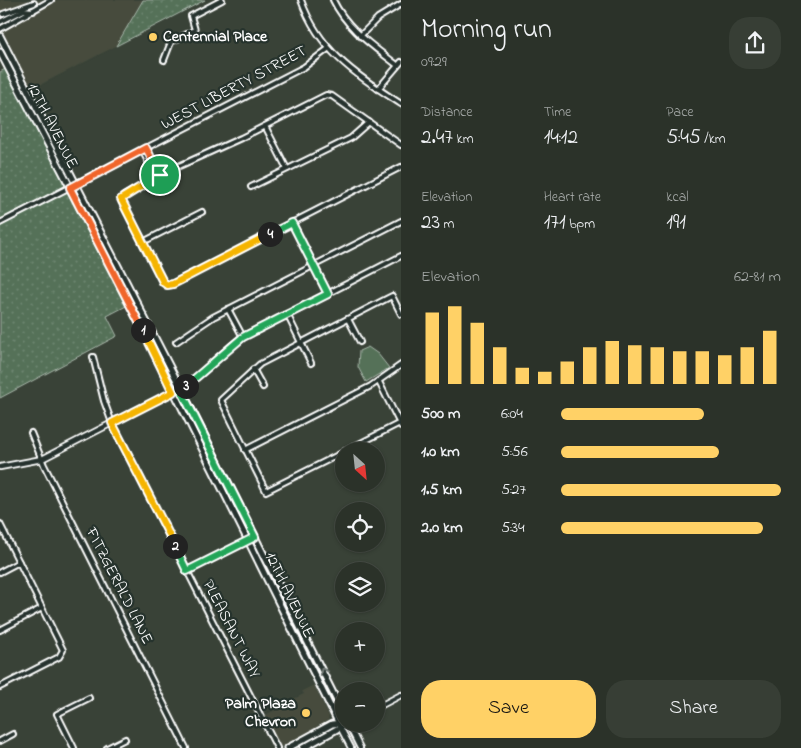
<!DOCTYPE html>
<meta charset="utf-8">
<style>
body{margin:0;font-family:"Indie Flower",sans-serif;background:#373e35;color:#f1f3f6;height:100vh;display:flex;flex-direction:column;font-size:19px;white-space:nowrap}
*{box-sizing:border-box;margin:0}
p{font-size:16px;color:#a6aaa8}
.icon{flex:none;width:28px;height:28px;fill:none;stroke:currentColor;stroke-width:2;stroke-linecap:round;stroke-linejoin:round}
.map{position:relative;flex:1;overflow:hidden}
.panel{display:flex;flex-direction:column;background:#2b3229;width:400px}
.panel>*{flex:none}
.needle{width:32px;rotate:153deg}
.fabs{position:absolute;left:335px;top:442px;display:grid;gap:10px}
.fabs a{display:grid;place-items:center;width:50px;height:50px;border-radius:50%;background:#2b3229;box-shadow:0 1px 4px #0004,0 0 0 1px #474d46;font-size:25px}
.pin{position:absolute;display:grid;place-items:center;width:42px;height:42px;color:#fff;margin:-21px;border:2px solid #fff;border-radius:50%;box-shadow:0 1px 5px #0007}
.km{position:absolute;width:25px;height:25px;margin:-12px;border-radius:50%;background:#222;color:#fff;font-size:14px;line-height:25px;text-align:center}
.round{display:grid;place-items:center;flex:none;width:52px;height:52px;border-radius:20px;background:#373e35}
.headline{display:flex;align-items:center;justify-content:space-between;height:85px;padding:0 20px}
h1{font-size:28px;font-weight:600;line-height:38px}
.figures{display:grid;grid-template-columns:repeat(3,1fr);gap:8px;height:85px;padding:5px 20px}
.figures div{display:grid;align-content:center}
.figures b{font-size:21px;font-weight:600}
.figures small{font-size:14px;font-weight:400}
.figures p{font-size:14px}
.chart{height:140px;padding:10px 20px}
.chart p{display:flex;justify-content:space-between}
.chart svg{width:100%;height:90px;margin-top:5px;stroke:#ffd166;stroke-width:6}
.action{display:flex;gap:10px;margin-top:auto;padding:10px 20px}
.action a{flex:1;height:58px;border-radius:20px;background:#ffd166;color:#111;font-size:20px;font-weight:600;line-height:58px;text-align:center}
.action a+a{background:#373e35;color:#f1f3f6}
ul{padding:0 20px;list-style:none;font-size:16px}
li{display:grid;grid-template-columns:80px 60px 1fr;align-items:center;height:38px}
li i{height:12px;border-radius:6px;background:#ffd166}
main{display:flex;flex:1;min-height:0}
.map>svg:first-child{display:block}
</style>
<main>
<div class="map">
<svg width="401" height="748" viewBox="0 0 401 748">
<defs>
<pattern id="grass-dots" width="8" height="8" patternUnits="userSpaceOnUse" patternTransform="scale(1.25)"><rect width="8" height="8" fill="#547158"/><path d="M2 2h.1M6 6h.1" fill="none" stroke="#6e8671" stroke-width="1.8" stroke-linecap="round"/></pattern>
</defs>
<rect width="100%" height="100%" fill="#394237"/>
<filter id="ink" filterUnits="userSpaceOnUse"><feTurbulence type="fractalNoise" baseFrequency=".02" numOctaves="2"/><feDisplacementMap in="SourceGraphic" scale="10" xChannelSelector="R" yChannelSelector="G"/><feConvolveMatrix kernelMatrix="1 2 1 2 8 2 1 2 1" color-interpolation-filters="sRGB"/></filter>
<g filter="url(#ink)">
<g fill="#464c3e">
<path d="M0,0h143l-27,46 -88,45 -28,-55z"/>
<path d="M314,685l15,31 -1,4 -44,26h-5l-16,-30 25,-12 -1,-2 17,-8 -2,-3z"/>
</g>
<g fill="url(#grass-dots)" stroke="#aab8ac">
<path d="M143,0h62l-89,46z"/>
<path d="M7,68l69,120 56,115 -25,13 10,20 -117,62v-326z"/>
</g>
<path fill="#547158" stroke="#aab8ac" d="M368,347l10,7 11,14 -23,14 -8,-15 1,-16z"/>
<g fill="none" stroke-linecap="round" stroke-linejoin="round">
<g stroke="#fff" stroke-width="8">
<g id="minor">
<path d="M301,0c19,53 56,75 100,104"/>
<path d="M333,0c14,29 40,46 64,65"/>
<path d="M3,14l31,-11"/>
<path d="M0,22l24,-12 9,1"/>
<path d="M0,29l51,-29"/>
<path d="M360,36l18,-18 23,-14"/>
<path d="M164,60l7,-18 24,-12 -4,-14 31,-16"/>
<path d="M378,89l23,-27"/>
<path d="M265,126l22,43"/>
<path d="M401,145l-69,-49 -6,-1 -85,43 -73,33 -44,25 -2,6 41,80 7,3 231,-118"/>
<path d="M146,148l14,27"/>
<path d="M142,150l14,27"/>
<path d="M251,187l100,-49 18,-16"/>
<path d="M0,223l304,-156 24,-18"/>
<path d="M292,223l36,71"/>
<path d="M143,242l59,-30"/>
<path d="M228,309l15,28"/>
<path d="M287,314l24,49"/>
<path d="M348,319l12,23"/>
<path d="M176,342l37,-25 188,-96"/>
<path d="M93,357l11,44 8,22 165,325"/>
<path d="M253,369l10,18"/>
<path d="M379,382l22,44"/>
<path d="M180,388c25,-13 40,-36 63,-51l158,-81"/>
<path d="M31,433l13,32 142,283"/>
<path d="M245,450l126,-64 30,-21"/>
<path d="M345,451l55,-28"/>
<path d="M344,452l-78,39 -45,-91 39,-36 128,-66 4,-2 9,18"/>
<path d="M0,524l63,126 -4,7 -59,30"/>
<path d="M187,571l68,-34"/>
<path d="M0,572l19,-10"/>
<path d="M0,630l42,-22"/>
<path d="M0,741l13,-7"/>
<path d="M74,748l-17,-34 32,-16"/>
<path d="M107,748l18,-9"/>
</g>
</g>
<g stroke="#fff" stroke-width="8">
<g id="tertiary">
<path d="M0,467l42,-8 138,-71"/>
<path d="M376,708l25,-13"/>
<path d="M348,724l12,24"/>
<path d="M339,725l12,23"/>
</g>
</g>
<g stroke="#fff" stroke-width="9">
<g id="secondary">
<path d="M0,36l177,345 167,334"/>
<path d="M0,52l117,225 222,447"/>
<path d="M288,748l44,-24 12,-1"/>
<path d="M303,748l43,-24"/>
</g>
</g>
<use href="#minor" stroke="#26332d" stroke-width="4"/>
<use href="#tertiary" stroke="#26332d" stroke-width="4.5"/>
<use href="#secondary" stroke="#26332d" stroke-width="5"/>
</g>
<defs><path id="oneway-chevron" d="M-2-3.5L2.5 0L-2 3.5" fill="none" stroke-width="1.6" stroke-linecap="round" stroke-linejoin="round" transform="scale(1.25)"/></defs>
<use stroke="#727a76" href="#oneway-chevron" transform="translate(323 671) rotate(-116)"/>
</g>
<g fill="none" stroke-linecap="round" stroke-linejoin="round" filter="url(#ink)">
<g stroke="#fff" stroke-width="10">
<path id="split-1" d="M143,330l-73,-142 76,-40 14,27"/>
</g>
<g stroke="#fff" stroke-width="10">
<path id="split-2" d="M143,330l30,62 -61,31 63,123"/>
</g>
<g stroke="#fff" stroke-width="10">
<path id="split-3" d="M175,546l12,25 68,-34 -71,-141 -4,-8 6,-2"/>
</g>
<g stroke="#fff" stroke-width="10">
<path id="split-4" d="M186,386l57,-49 85,-43 -36,-71 -22,11"/>
</g>
<g stroke="#fff" stroke-width="10">
<path id="split-5" d="M160,175l-39,24 42,83 4,3 6,-1 97,-50"/>
</g>
<use href="#split-1" stroke="#f0652b" stroke-width="6"/>
<use href="#split-2" stroke="#f5b400" stroke-width="6"/>
<use href="#split-3" stroke="#22a559" stroke-width="6"/>
<use href="#split-4" stroke="#22a559" stroke-width="6"/>
<use href="#split-5" stroke="#f5b400" stroke-width="6"/>
</g>
<g fill="#ffd166" stroke="#26332d" stroke-width="2">
<circle cx="153" cy="37" r="5"/>
<circle cx="306" cy="713" r="5"/>
</g>
<g text-anchor="middle" dominant-baseline="central" stroke-width="4.5" stroke-linejoin="round" paint-order="stroke">
<g font-size="16" font-weight="bold" fill="#fff" stroke="#26332d" text-anchor="start">
<text x="163" y="37">Centennial Place</text>
<text x="296" y="704" text-anchor="end">Palm Plaza<tspan x="296" dy="18">Chevron</tspan></text>
</g>
<g font-size="16" fill="#fff" stroke="#26332d">
<text transform="translate(234 88) rotate(-28)">WEST LIBERTY STREET</text>
<text transform="translate(52 126) rotate(63)">12TH AVENUE</text>
<text transform="translate(119 586) rotate(63)">FITZGERALD LANE</text>
<text transform="translate(289 595) rotate(64)">12TH AVENUE</text>
<text transform="translate(231 629) rotate(63)">PLEASANT WAY</text>
</g>
</g>
</svg>
<div class="fabs">
<a><svg class="needle" viewBox="-14 -14 28 28"><path d="M0-13l5 13h-10z" fill="#e53935"/><path d="M0 13l5-13h-10z" fill="#a6aaa8"/></svg></a>
<a><svg class="icon" aria-label="locate" viewBox="0 0 24 24"><circle cx="12" cy="12" r="6"/><path d="M12 2v4M12 18v4M2 12h4M18 12h4"/></svg></a>
<a><svg class="icon" aria-label="layers" viewBox="0 0 24 24"><path d="M12 4l9 5-9 5-9-5zM3 14l9 5 9-5"/></svg></a>
<a>+</a>
<a>−</a>
</div>
<div class="pin" style="left:160px;top:175px;background:#1e9e55"><svg class="icon" aria-label="arrive" viewBox="0 0 24 24"><path d="M6 21V4h12l-3 4 3 4H6"/></svg></div>
<b class="km" style="left:143px;top:330px">1</b>
<b class="km" style="left:175px;top:546px">2</b>
<b class="km" style="left:186px;top:386px">3</b>
<b class="km" style="left:270px;top:234px">4</b>
</div>
<section class="panel">
<div class="headline"><div><h1>Morning run</h1><p>09:29</p></div><a class="round"><svg class="icon" aria-label="share" viewBox="0 0 24 24"><path d="M12 15V3M7 8l5-5 5 5M5 13v7h14v-7"/></svg></a></div>
<div class="figures">
<div><p>Distance</p><b>2.47<small> km</small></b></div>
<div><p>Time</p><b>14:12</b></div>
<div><p>Pace</p><b>5:45<small> /km</small></b></div>
</div>
<div class="figures">
<div><p>Elevation</p><b>23<small> m</small></b></div>
<div><p>Heart rate</p><b>171<small> bpm</small></b></div>
<div><p>kcal</p><b>191</b></div>
</div>
<div class="chart"><p><span>Elevation</span>62–81 m</p>
<svg viewBox="0 0 160 44" preserveAspectRatio="none"><path d="M5 44V9M15 44V6M25 44V14M35 44V26M45 44V36M55 44V38M65 44V33M75 44V26M85 44V23M95 44V25M105 44V26M115 44V28M125 44V28M135 44V30M145 44V26M155 44V18"/></svg>
</div>
<ul>
<li><b>500 m</b>6:04<i style="width:65%"></i></li>
<li><b>1.0 km</b>5:56<i style="width:72%"></i></li>
<li><b>1.5 km</b>5:27<i style="width:100%"></i></li>
<li><b>2.0 km</b>5:34<i style="width:92%"></i></li>
</ul>
<div class="action"><a>Save</a><a>Share</a></div>
</section>
</main>
